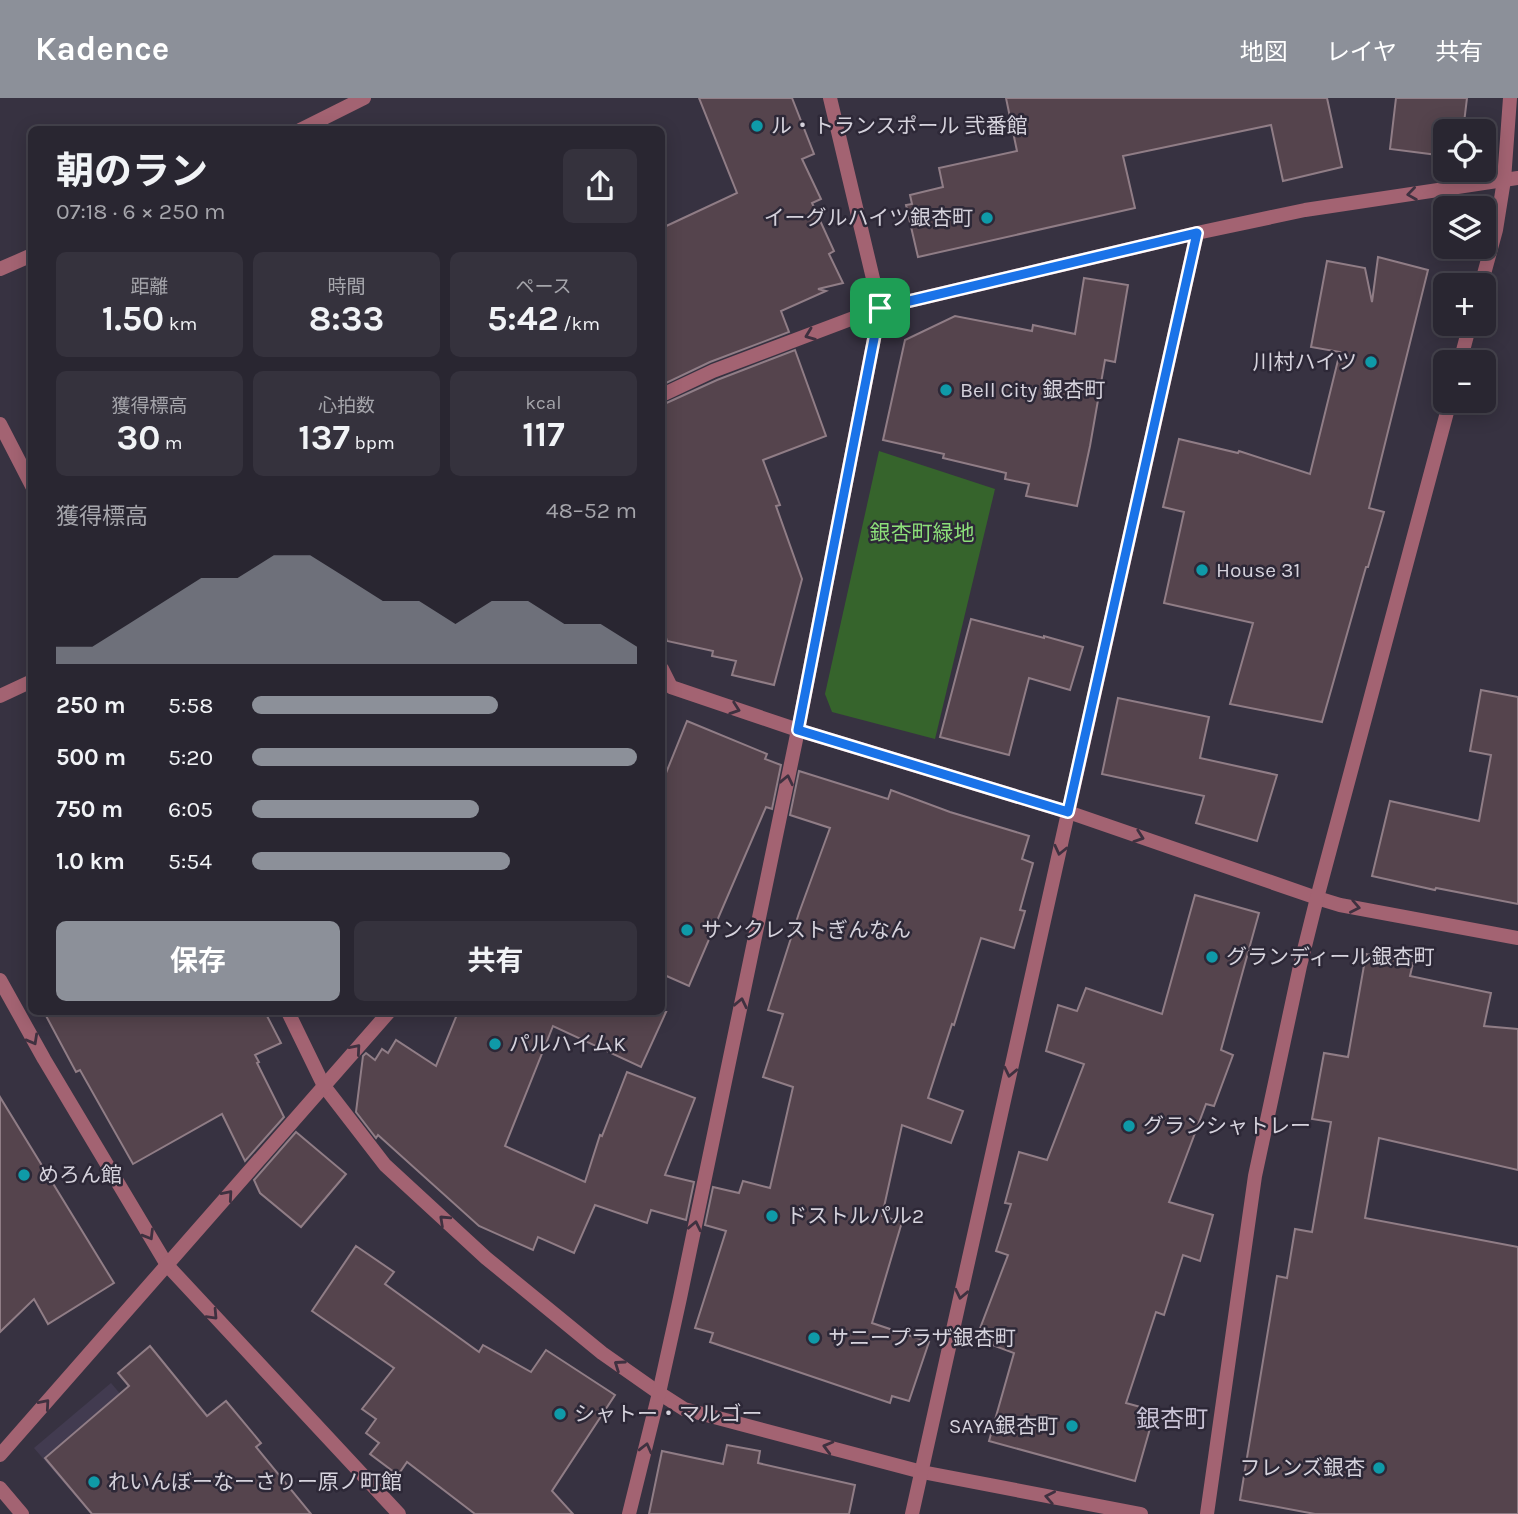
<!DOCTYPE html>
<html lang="ja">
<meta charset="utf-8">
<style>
body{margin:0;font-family:Karla,"Noto Sans JP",sans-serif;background:#35323d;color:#f1f3f6;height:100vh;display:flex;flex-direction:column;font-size:26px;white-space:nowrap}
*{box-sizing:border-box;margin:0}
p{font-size:23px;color:#a5a5ab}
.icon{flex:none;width:38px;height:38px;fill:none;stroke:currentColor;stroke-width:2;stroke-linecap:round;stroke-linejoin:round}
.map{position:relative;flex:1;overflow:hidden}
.panel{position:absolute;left:28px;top:28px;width:637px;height:889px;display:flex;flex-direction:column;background:#292631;border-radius:10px;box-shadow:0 4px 18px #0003,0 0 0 2px #45434d}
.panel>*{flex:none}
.controls{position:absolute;left:1433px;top:21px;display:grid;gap:14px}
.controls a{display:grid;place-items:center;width:63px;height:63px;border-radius:10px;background:#292631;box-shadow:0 4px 18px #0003,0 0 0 2px #45434d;font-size:35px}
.pin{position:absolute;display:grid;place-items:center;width:60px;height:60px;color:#fff;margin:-30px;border-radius:14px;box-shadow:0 4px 10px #0006}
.round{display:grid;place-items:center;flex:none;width:74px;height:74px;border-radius:10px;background:#35323d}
.overview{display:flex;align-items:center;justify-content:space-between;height:119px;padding:0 28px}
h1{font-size:38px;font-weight:700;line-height:52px}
.stats{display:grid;grid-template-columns:repeat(3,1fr);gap:10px;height:119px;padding:7px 28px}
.stats div{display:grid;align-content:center;border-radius:10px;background:#35323d;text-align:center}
.stats b{font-size:35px;font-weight:700}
.stats small{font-size:19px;font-weight:400}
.stats p{font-size:19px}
.chart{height:196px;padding:14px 28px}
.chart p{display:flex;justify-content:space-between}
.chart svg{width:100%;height:126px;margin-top:7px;fill:#8c9099;opacity:.7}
.action{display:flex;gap:14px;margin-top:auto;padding:14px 28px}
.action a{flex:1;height:80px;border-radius:10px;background:#8c9099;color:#fff;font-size:28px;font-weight:700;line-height:80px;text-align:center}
.action a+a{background:#35323d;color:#f1f3f6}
ul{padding:0 28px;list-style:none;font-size:23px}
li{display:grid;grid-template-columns:112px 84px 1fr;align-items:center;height:52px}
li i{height:18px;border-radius:9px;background:#8c9099}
header{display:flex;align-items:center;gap:42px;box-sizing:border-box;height:98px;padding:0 35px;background:#8c9099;color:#fff}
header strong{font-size:33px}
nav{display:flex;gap:38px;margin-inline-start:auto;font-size:24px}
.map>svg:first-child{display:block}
</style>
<header>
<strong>Kadence</strong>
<nav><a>地図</a><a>レイヤ</a><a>共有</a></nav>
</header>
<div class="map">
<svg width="1518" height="1416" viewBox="0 0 1518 1416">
<rect width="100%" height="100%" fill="#373241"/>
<path fill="#423b50" d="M111,1285l54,64 -76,65 -55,-64z"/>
<path fill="#36642c" d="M879,353l116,38 -60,250 -103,-27 -7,-18z"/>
<g fill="#55444d" stroke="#907d86" stroke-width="2">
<path d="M699,0h93l22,56 -12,5 19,40 -9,4 22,48 -5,3 14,29 -25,6 8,2 -45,20 8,21 -79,30 -48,23v-157l75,-35z"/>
<path d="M1006,0h321l15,69 -59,14 -12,-56 -148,31 12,52 -217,49 -12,-52 6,-1 -2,-9 33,-8 -4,-19 78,-17z"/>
<path d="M1396,0h71l-4,33h-17v25l-56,-7z"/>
<path d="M1378,159l50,13 -59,238 15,4 -16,55h-2l-44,155 -92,-18 23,-81 -89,-20 20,-91 -21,-5 16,-68 59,14 1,-2 71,23 30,-122 -29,-5 16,-86 38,7 7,34z"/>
<path d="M1084,180l44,7 -13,77 -10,-2 -15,86 -13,60 -51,-10 3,-12 -24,-5 1,-6 -63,-15 1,-4 -61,-14 22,-100 50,-24 77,15 1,-6 42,9z"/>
<path d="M795,252l31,86 -63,24 17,45 -4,1 26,73 -28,106 -42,-10 4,-14 -24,-5 1,-5 -46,-10 -5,-17v-219l55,-25z"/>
<path d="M971,521l73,19v-2l39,11 -13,43 -41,-12 -20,77 -69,-18z"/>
<path d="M1481,592l37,7v207l-82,-16 -1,2 -63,-14 18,-75 89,20 12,-66 -21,-4z"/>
<path d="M1118,600l91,19 -9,41 77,17 -20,66 -61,-18 8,-27 -102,-22z"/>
<path d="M687,623l80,33 -2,5 16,6 -9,44 -6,-2 -77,179 -27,-12v-191z"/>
<path d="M799,673l89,28 3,-9 59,22 79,24 -7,23 11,4 -13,47 5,1 -11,37 -33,-10 -27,87 -2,-1 -24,74 35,13 -12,32 -49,-18 -20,91 20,6 -30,101 57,19 -20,59 -17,-5 -2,7 -180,-61 3,-9 -18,-5 31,-97 -21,-6 8,-38 26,6 4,-12 27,7 23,-101 -30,-10 20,-63 -15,-4 31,-97 31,-85 -40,-13z"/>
<path d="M1195,797l64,18 -38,137 12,5 -19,51 -8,-2 -37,98 44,13 -13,46 -17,-6 -19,60 -8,-3 -30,91 29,8 -20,70 -146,-40 25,-88 -38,-14 32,-84 -12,-4 15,-47 -6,-1 14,-51 28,8 37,-96 -38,-13 12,-46 19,6 9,-23 76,26z"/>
<path d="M1366,856l47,9 -3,13 81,17 -7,33 34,3v141l-139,-32 -14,80 153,29v267h-203l-75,-14 37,-224 10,2 8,-49 17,3 19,-110 -19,-3 12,-66 24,4z"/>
<path d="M44,914h221l16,31 -26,12 4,7 -2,1 27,54 -39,44 -23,-47 -89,50 -53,-94 -4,2z"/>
<path d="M458,914h208l-25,55 -88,-41 -48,120 80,36 15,-47 2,1 25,-64 68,26 -30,77 29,7 -8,38 -35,-10 -4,13 -52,-18 -21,48 -36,-16 -5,13 -54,-24 -101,-91 -2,3 -20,-26 7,-56 3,-3 9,7 7,-11 6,4 8,-13 40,26z"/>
<path d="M0,999l114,186 -66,41 -14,-25 -34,33z"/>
<path d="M296,1034l50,42 -45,53 -41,-34 -6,-13z"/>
<path d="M356,1148l38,26 -9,12 94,68 4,-7 48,27 15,-22 69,45 -63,96 21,23h-98l-68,-52 -9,13 -28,-21 9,-11 -13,-10 10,-14 -14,-10 32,-41 -82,-57z"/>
<path d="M150,1248l57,70 19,-15 35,42 -5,4 55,67h-219l-47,-56 84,-72 -11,-13z"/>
<path d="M727,1347l33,6 -2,12 97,22 -6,29h-200l13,-63 61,13z"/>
</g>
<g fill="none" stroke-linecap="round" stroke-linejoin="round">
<g stroke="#a36372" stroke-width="14">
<path d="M662,297l51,-24 167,-63 317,-75 108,-23 213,-32"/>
<path d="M0,326l32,62"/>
<path d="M662,571l9,18 127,43 270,82 249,86 23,7 178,33"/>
<path d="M0,598l32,-15"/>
<path d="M0,882l44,79 123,206 232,249"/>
<path d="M288,914l36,74 61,79 101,93 116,95 57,40 25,16 238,63 219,42"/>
<path d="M0,1357l389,-443"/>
<path d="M629,1416l30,-121 21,-95 118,-568 82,-422 -50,-210"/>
<path d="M912,1416l285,-1281"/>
</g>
<g stroke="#a36372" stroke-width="14">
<path d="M300,32l64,-32"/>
<path d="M0,171l32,-14"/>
<path d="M1481,187l15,-55 8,-50 6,-82"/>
<path d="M1460,264l10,-38"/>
<path d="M0,1390l22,26"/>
<path d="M1207,1416l48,-338 45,-210 17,-68 133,-497"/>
</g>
</g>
<defs><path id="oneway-chevron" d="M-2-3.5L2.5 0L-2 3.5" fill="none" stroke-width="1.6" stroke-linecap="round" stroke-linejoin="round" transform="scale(1.75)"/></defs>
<g stroke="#3f3140">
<use href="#oneway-chevron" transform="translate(1412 96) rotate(172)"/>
<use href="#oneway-chevron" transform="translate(810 237) rotate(159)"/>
<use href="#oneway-chevron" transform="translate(735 611) rotate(19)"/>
<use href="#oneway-chevron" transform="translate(787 682) rotate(-78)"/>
<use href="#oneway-chevron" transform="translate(1139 739) rotate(19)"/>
<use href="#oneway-chevron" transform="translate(1060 752) rotate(103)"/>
<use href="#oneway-chevron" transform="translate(1355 809) rotate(11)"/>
<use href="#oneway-chevron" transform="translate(741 905) rotate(-78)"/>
<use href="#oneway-chevron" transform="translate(33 942) rotate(61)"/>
<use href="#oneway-chevron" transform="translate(356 951) rotate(-49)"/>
<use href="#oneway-chevron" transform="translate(1010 974) rotate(102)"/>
<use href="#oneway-chevron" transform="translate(228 1097) rotate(-49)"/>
<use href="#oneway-chevron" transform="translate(444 1122) rotate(-137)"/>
<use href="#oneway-chevron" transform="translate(695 1128) rotate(-78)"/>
<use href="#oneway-chevron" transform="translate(149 1137) rotate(59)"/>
<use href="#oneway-chevron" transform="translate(961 1196) rotate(102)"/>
<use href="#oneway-chevron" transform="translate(213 1217) rotate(47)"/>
<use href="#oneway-chevron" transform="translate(619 1267) rotate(-145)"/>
<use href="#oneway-chevron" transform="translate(45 1306) rotate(-49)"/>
<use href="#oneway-chevron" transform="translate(828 1349) rotate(-165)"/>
<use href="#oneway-chevron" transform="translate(646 1350) rotate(-76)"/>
<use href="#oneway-chevron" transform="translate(1050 1399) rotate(-169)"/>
</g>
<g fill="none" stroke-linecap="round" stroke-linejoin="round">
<g stroke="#fff" stroke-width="14">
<path id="route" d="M1197,135l-129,579 -270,-82 82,-422z"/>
</g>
<use href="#route" stroke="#1a73e8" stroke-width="9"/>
</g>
<g fill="#0f9aa8" stroke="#2d2837" stroke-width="2.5">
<circle cx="757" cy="28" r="7"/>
<circle cx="987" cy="120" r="7"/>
<circle cx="1371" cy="264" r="7"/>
<circle cx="946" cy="292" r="7"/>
<circle cx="1202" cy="472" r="7"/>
<circle cx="687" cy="832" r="7"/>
<circle cx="1212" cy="859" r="7"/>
<circle cx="495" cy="946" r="7"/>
<circle cx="1129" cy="1028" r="7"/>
<circle cx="24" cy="1077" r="7"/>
<circle cx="772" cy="1118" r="7"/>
<circle cx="814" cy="1240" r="7"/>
<circle cx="560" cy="1316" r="7"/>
<circle cx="1072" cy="1328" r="7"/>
<circle cx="1379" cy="1370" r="7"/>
<circle cx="94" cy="1384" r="7"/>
</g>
<g text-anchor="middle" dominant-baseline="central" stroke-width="5" stroke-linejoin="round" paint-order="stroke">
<g font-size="21" fill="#d5d2dc" stroke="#2d2837" text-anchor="start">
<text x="771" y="28">ル・トランスポール 弐番館</text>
<text x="973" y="120" text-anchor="end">イーグルハイツ銀杏町</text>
<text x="1357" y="264" text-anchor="end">川村ハイツ</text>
<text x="960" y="292">Bell City 銀杏町</text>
<text x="1216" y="472">House 31</text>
<text x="701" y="832">サンクレストぎんなん</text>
<text x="1226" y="859">グランディール銀杏町</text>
<text x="509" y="946">パルハイムK</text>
<text x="1143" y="1028">グランシャトレー</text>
<text x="38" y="1077">めろん館</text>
<text x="786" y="1118">ドストルパル2</text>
<text x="828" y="1240">サニープラザ銀杏町</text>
<text x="574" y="1316">シャトー・マルゴー</text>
<text x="1058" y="1328" text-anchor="end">SAYA銀杏町</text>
<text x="1365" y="1370" text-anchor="end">フレンズ銀杏</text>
<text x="108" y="1384">れいんぼーなーさりー原ノ町館</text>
</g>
<g font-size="21" fill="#8cdf79" stroke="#2d2837">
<text x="922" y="435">銀杏町緑地</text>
</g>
<g font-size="24" fill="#c8c2d5" stroke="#2d2837">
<text x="1172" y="1321">銀杏町</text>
</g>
</g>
</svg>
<div class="controls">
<a><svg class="icon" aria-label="locate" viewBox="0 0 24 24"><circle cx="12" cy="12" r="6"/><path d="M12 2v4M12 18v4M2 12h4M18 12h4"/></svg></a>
<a><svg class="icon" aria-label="layers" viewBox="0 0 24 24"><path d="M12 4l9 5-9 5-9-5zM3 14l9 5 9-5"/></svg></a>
<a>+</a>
<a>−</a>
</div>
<div class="pin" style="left:880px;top:210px;background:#1e9e55"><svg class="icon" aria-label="arrive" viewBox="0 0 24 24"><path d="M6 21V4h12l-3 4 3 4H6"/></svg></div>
<section class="panel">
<div class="overview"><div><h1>朝のラン</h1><p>07:18 · 6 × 250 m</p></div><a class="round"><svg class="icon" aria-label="share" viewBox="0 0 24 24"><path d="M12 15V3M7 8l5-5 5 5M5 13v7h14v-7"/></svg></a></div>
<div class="stats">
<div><p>距離</p><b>1.50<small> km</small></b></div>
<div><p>時間</p><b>8:33</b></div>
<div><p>ペース</p><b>5:42<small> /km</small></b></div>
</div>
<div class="stats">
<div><p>獲得標高</p><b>30<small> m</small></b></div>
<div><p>心拍数</p><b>137<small> bpm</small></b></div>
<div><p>kcal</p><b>117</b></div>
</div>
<div class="chart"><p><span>獲得標高</span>48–52 m</p>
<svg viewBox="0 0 160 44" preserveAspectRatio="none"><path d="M0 44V38L10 38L20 30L30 22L40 14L50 14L60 6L70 6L80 14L90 22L100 22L110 30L120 22L130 22L140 30L150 30L160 38V44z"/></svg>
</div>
<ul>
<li><b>250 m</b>5:58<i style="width:64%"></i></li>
<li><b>500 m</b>5:20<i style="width:100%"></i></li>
<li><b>750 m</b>6:05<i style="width:59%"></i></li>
<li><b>1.0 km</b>5:54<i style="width:67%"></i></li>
</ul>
<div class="action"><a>保存</a><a>共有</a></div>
</section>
</div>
